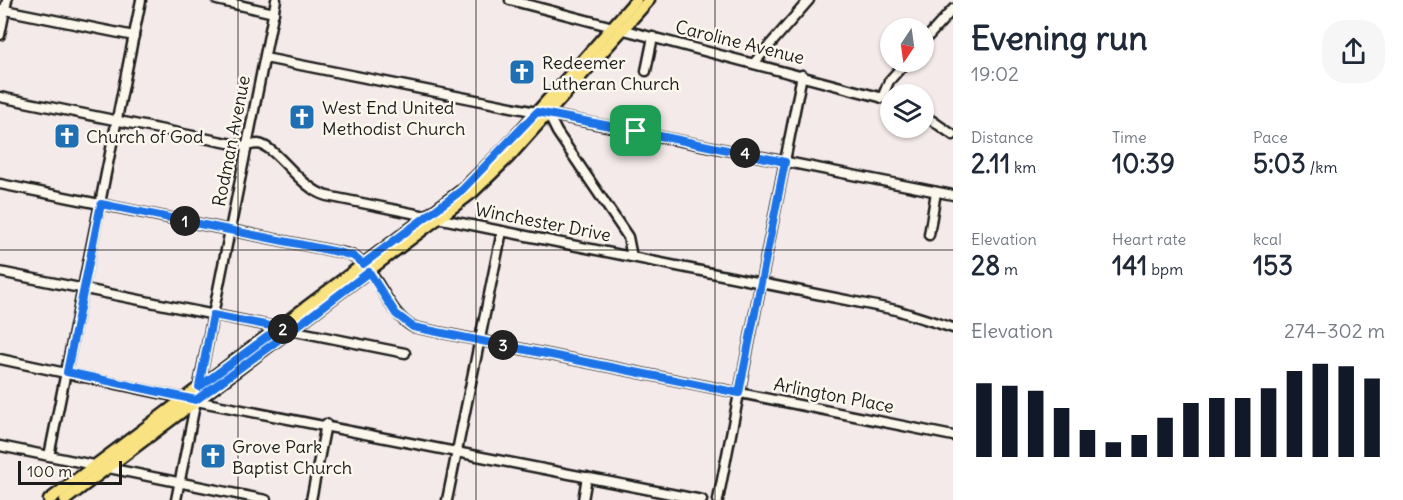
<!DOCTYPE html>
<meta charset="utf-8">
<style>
body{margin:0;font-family:Delius,sans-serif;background:#f6f6f7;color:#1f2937;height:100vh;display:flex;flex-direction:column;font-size:22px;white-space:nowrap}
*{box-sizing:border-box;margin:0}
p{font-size:20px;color:#747a83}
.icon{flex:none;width:33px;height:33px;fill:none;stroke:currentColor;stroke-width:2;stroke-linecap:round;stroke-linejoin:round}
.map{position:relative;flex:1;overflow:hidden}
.sheet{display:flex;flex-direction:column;background:#fff;width:450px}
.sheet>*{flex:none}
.needle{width:39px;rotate:193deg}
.fabs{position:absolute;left:880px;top:18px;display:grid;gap:12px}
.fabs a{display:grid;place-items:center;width:54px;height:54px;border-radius:50%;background:#fff;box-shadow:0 2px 4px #0004;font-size:30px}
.scale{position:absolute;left:18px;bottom:15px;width:104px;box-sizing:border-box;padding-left:6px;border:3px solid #1c1c1c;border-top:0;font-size:16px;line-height:21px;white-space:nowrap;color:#1c1c1c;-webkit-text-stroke:4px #fbf7ec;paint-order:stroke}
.pin{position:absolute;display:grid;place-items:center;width:51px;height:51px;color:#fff;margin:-26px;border-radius:12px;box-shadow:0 3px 9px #0006}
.km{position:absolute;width:30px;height:30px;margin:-15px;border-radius:50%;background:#222;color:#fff;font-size:16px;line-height:30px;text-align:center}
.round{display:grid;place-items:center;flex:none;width:63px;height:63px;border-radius:24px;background:#f6f6f7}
.head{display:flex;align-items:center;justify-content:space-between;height:102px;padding:0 18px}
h1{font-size:33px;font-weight:800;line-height:45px}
.stats{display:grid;grid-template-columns:repeat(3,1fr);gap:9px;height:102px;padding:6px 18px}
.stats div{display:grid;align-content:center}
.stats b{font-size:26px;font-weight:800}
.stats small{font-size:16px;font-weight:400}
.stats p{font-size:16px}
.chart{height:168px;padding:12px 18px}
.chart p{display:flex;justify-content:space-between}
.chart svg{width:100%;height:108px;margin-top:6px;stroke:#111827;stroke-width:6}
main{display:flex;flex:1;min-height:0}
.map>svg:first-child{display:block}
</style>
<main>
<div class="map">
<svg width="953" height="500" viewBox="0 0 953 500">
<rect width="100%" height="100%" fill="#f5eaea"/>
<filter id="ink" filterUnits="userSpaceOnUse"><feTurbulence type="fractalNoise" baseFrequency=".0167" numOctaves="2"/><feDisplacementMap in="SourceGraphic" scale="12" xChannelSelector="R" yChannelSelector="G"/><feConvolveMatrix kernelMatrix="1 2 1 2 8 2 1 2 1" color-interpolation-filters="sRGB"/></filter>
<g filter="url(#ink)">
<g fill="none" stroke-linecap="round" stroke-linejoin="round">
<g stroke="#1c1c1c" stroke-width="13">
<g id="minor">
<path d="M217,0l57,13"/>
<path d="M510,0l381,100"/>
<path d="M0,9l134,27"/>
<path d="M0,35l7,-35"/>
<path d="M924,41l29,-32"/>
<path d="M265,58l688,137"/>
<path d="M754,63l55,-63"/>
<path d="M646,71l7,-34"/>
<path d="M0,97l243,49c5,0 10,-2 15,-2 19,2 41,44 69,52l569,114 57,18"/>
<path d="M882,98l7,-17 17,-19"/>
<path d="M548,114l9,18 71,105 4,20"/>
<path d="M924,115l29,20"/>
<path d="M0,184l349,70c31,14 35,57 64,73l540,109"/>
<path d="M929,235l7,-43"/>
<path d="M0,272l405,81"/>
<path d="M0,359l196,42 506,99"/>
<path d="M0,446l266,54"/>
<path d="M49,456l92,-456"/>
<path d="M176,500l100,-500"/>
<path d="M311,500l15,-76"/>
<path d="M447,500l55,-269"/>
<path d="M583,500l4,-23"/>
<path d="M718,500l84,-425"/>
</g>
</g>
<g stroke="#1c1c1c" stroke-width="15">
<g id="major">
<path d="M49,500l413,-310 44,-43 130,-147"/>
<path d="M65,500l408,-308 36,-35 140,-157"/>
</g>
</g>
<use href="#minor" stroke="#fbf7ec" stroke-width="8"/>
<use href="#major" stroke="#f8e281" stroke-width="10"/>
</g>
</g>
<g fill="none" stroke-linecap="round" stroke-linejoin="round" filter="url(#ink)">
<g stroke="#fff" stroke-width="12">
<path id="route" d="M636,131l-99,-19 -75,78 -99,74 -10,-8 -15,-4 -237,-48 -34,168 129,28 96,-70 -13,-2 -80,59 14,-72 79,15 77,-58 27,42 17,13 326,66 46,-231 -149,-31"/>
</g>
<use href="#route" stroke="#1a73e8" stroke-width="8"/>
</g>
<path fill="none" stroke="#1c1c1c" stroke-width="1.5" stroke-opacity="0.55" d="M238,0v500M476,0v500M715,0v500M0,250h953"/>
<defs>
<g id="church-square" transform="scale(1.35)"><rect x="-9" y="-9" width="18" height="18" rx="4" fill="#1f6fb2" stroke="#fbf7ec"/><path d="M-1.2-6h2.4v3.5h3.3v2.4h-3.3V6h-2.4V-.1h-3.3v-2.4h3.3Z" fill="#fff"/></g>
</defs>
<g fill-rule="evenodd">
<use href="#church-square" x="522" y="72"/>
<use href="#church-square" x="302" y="117"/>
<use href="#church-square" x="67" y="136"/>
<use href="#church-square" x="213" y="456"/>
</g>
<g text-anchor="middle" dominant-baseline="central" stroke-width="5" stroke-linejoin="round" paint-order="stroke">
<g font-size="18" fill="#1c1c1c" stroke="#fbf7ec">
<text transform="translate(740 42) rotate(14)">Caroline Avenue</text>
<text transform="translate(231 141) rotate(-79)">Rodman Avenue</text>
<text transform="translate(543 222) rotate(11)">Winchester Drive</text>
<text transform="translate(834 395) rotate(11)">Arlington Place</text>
</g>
<g font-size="18" fill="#1c1c1c" stroke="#fbf7ec" text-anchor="start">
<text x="542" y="62">Redeemer<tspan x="542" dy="21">Lutheran Church</tspan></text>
<text x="322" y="107">West End United<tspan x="322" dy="21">Methodist Church</tspan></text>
<text x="86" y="136">Church of God</text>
<text x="232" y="446">Grove Park<tspan x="232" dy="21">Baptist Church</tspan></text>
</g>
</g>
</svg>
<div class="fabs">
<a><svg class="needle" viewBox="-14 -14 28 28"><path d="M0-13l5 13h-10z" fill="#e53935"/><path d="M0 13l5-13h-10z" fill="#747a83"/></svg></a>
<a><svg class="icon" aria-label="layers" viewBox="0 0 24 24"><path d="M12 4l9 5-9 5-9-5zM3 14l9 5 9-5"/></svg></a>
</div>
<div class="scale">100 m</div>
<div class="pin" style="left:636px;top:131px;background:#1e9e55"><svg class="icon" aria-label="arrive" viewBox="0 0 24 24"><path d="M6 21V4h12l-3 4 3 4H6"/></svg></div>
<b class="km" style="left:185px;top:221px">1</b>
<b class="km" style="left:283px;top:329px">2</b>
<b class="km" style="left:503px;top:345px">3</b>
<b class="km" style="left:745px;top:153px">4</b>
</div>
<section class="sheet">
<div class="head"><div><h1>Evening run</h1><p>19:02</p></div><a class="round"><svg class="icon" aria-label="share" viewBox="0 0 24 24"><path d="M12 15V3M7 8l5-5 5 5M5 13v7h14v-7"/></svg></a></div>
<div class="stats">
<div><p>Distance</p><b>2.11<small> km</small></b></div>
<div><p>Time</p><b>10:39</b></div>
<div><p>Pace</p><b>5:03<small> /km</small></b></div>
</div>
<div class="stats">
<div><p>Elevation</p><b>28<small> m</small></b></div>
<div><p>Heart rate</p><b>141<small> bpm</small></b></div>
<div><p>kcal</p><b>153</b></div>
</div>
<div class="chart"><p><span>Elevation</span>274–302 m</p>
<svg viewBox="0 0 160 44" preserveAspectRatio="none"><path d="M5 44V14M15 44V15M25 44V17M35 44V24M45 44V33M55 44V38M65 44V35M75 44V28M85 44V22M95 44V20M105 44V20M115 44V16M125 44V9M135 44V6M145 44V7M155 44V12"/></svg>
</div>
</section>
</main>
